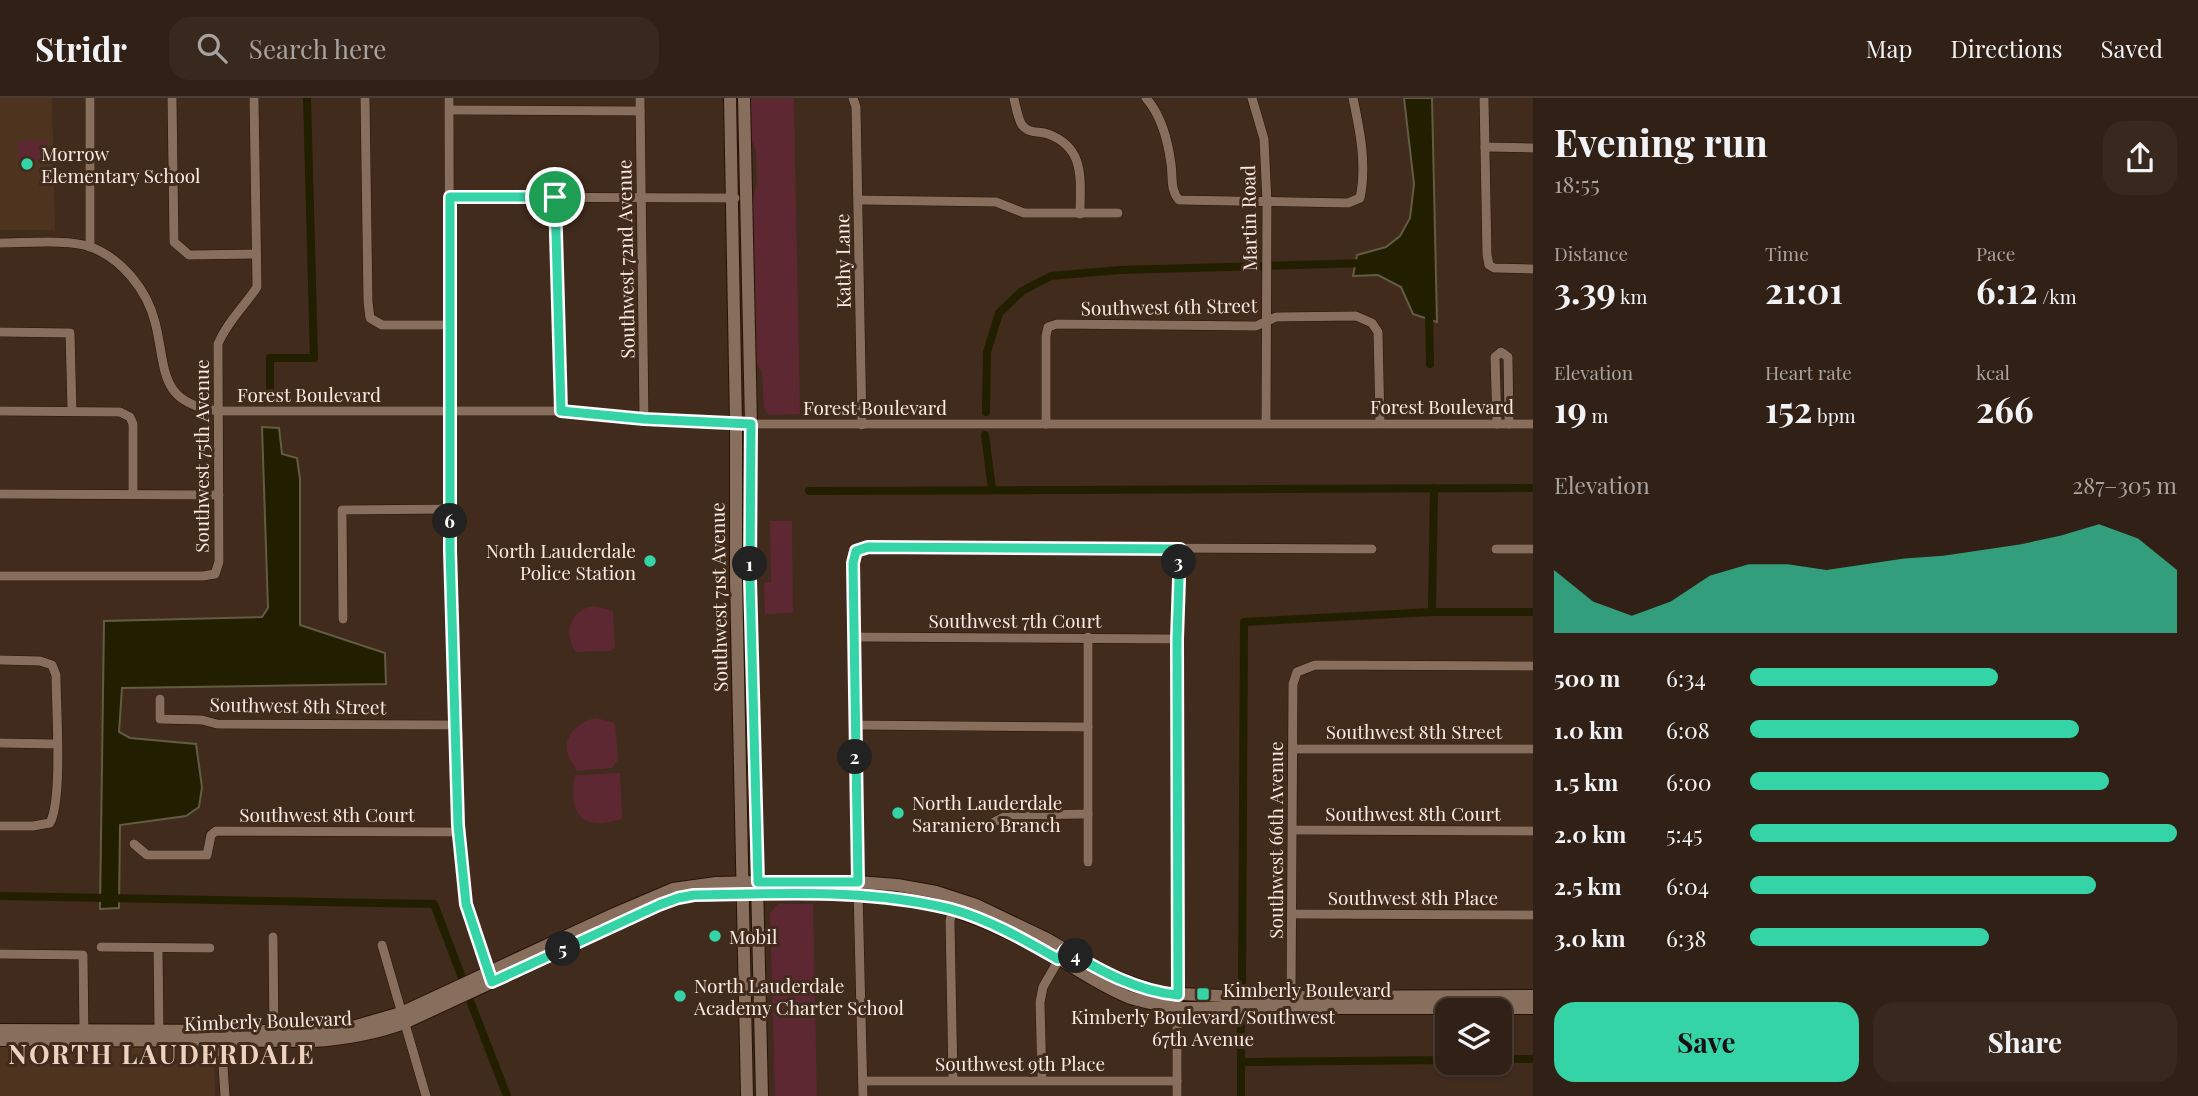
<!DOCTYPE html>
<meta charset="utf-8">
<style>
body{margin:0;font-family:"Playfair Display",serif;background:#39281e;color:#f1f3f6;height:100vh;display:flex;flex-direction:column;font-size:26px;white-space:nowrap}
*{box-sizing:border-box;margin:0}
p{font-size:23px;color:#a8a3a0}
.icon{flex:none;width:38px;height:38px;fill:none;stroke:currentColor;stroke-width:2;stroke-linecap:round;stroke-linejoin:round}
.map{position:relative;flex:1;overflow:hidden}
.details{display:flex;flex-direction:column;background:#312015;width:665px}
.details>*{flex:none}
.fabs{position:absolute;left:1435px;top:900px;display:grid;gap:14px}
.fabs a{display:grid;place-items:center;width:77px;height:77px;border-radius:14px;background:#312015;box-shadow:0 2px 5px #0004,0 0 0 2px #4c3e34;font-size:35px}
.pin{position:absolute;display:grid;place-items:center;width:60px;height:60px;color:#fff;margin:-30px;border:4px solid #fff;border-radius:50%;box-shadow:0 2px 7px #0007}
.km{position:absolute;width:35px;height:35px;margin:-18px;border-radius:50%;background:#222;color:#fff;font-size:19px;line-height:35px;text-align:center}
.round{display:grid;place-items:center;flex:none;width:74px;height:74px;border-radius:21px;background:#39281e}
.head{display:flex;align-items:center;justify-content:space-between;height:119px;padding:0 21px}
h1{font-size:38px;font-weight:700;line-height:52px}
.figures{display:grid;grid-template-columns:repeat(3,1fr);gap:10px;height:119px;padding:7px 21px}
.figures div{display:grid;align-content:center}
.figures b{font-size:35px;font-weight:700}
.figures small{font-size:19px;font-weight:400}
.figures p{font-size:19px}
.chart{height:196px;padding:14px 21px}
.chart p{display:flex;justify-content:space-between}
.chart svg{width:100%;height:126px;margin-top:7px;fill:#35d4a7;opacity:.7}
.primary-button{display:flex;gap:14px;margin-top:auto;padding:14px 21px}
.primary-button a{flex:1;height:80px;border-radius:21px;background:#35d4a7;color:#111;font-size:28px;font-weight:700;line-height:80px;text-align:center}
.primary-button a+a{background:#39281e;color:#f1f3f6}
ul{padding:0 21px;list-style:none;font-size:23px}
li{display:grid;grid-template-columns:112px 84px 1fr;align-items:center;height:52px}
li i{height:18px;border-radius:9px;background:#35d4a7}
header{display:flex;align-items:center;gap:42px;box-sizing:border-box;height:98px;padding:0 35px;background:#312015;border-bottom:2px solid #4c3e34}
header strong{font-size:33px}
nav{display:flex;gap:38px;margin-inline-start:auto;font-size:24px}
.search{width:490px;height:63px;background:#39281e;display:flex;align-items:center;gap:18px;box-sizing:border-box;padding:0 24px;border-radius:21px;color:#a8a3a0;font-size:26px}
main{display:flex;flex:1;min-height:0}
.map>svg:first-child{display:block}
</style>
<header>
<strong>Stridr</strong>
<div class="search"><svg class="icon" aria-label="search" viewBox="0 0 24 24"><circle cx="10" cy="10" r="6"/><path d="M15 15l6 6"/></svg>Search here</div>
<nav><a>Map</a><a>Directions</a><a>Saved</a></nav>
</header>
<main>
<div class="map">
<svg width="1533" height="998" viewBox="0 0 1533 998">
<rect width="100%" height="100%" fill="#412b1c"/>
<g fill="#4e331e">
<path d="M0,0h52l3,132h-55z"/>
<path d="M0,948l214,1 1,49h-215z"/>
</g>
<g fill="#5d2831">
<path d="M749,0h45l6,316 -31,1 -5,-7 -2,-35 -7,-13 -3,-158 5,-19 -1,-32 -6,-15z"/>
<path d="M46,42l1,21h-28l-1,-20z"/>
<path d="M770,423h22l1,92 -28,1 -1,-31 7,-1z"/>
<path d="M594,508l19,5 2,36 -4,4 -35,1c-14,-19 -6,-42 18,-46z"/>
<path d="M596,620l19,5 3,37 -6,8 -35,3c-3,-5 -7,-11 -9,-16 -6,-19 11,-34 28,-37z"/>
<path d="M620,675l2,46c-40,12 -54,-3 -47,-44z"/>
<path d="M778,806h35l4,192h-42l-5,-183z"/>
</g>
<g fill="#221e00" stroke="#635c44" stroke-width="2">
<path d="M1404,0h28l5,224 -24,-8 -12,-27 -23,-12 -25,1 4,-21 29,-8 14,-11 10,-18 4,-34z"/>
<path d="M262,329l17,1 3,26 15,4 3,21v146l85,28 1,31 -264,4 -3,44 11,6 66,6 6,43 -3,20 -13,9 -66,9 -1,83 -19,1 4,-288 158,-4 6,-9z"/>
</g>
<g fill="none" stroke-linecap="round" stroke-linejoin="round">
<g stroke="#221e00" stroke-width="8">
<path d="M1429,213l1,53"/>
<path d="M270,300v-40h44l-7,-260"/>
<path d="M986,314l1,-60 12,-39 23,-22 29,-15 68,-6 246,-7"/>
<path d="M985,337l7,54"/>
<path d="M809,393l724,-3"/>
<path d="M1432,514l2,-124"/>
<path d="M0,798l434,8 27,71"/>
<path d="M1242,890l2,-366 188,-10h101"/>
<path d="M471,905l36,93"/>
<path d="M1500,961h33"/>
<path d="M1241,964l206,-2"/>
<path d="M1241,998v-80"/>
</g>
<g stroke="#271305" stroke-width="10">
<g id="street">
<path d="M90,0v149"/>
<path d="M172,0l2,144 15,13 67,-1"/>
<path d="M365,0l3,204 2,16 12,7h69"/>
<path d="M449,0l1,452 8,275 8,79 24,73"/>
<path d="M640,0l4,321"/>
<path d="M853,0l3,9 6,318"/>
<path d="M1146,0c15,17 22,43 25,66 2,13 -1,26 8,36l169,3 12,-5c7,-33 0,-67 -7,-100"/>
<path d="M1252,0l12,41 3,63 -1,221"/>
<path d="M1484,0l3,157 2,10 5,3 39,1"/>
<path d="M1014,1c2,8 4,20 8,26 7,9 17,6 26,9 38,14 32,46 32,80"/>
<path d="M450,12l190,1"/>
<path d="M1485,49l48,1"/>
<path d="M450,99l285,1"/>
<path d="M555,99l6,214"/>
<path d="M859,102l137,2 28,11h94"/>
<path d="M0,145c24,0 70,-4 91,4 31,12 56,43 64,75 12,46 2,81 63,89h343l175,13h797"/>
<path d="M0,234l70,1 2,78"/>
<path d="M0,313l120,1 10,5 3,7v70"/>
<path d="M1046,326v-88l2,-9 9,-3 199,2 20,-9 80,-1 16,7 6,9 2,91"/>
<path d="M1497,326l-2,-67 6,-5 7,5 1,67"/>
<path d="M0,396l219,1"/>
<path d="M1496,451h37"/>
<path d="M0,478h203l12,-2 4,-12 -1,-218c9,-22 26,-37 39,-57l-3,-189"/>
<path d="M343,521l-1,-109 108,-1"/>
<path d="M854,539l323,2"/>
<path d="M1088,539v225"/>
<path d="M0,562l40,1 12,4 4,10c0,33 7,123 -6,148l-17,3h-33"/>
<path d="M160,601v20l42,1 15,4 238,1"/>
<path d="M854,627l234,2"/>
<path d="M0,645l57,1"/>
<path d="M1294,651h239"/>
<path d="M994,724l14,-7 80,-1"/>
<path d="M1293,732l240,1"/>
<path d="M134,746l13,11h60l4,-20 5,-4 242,1"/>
<path d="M1293,816l240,1"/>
<path d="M273,839l1,100"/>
<path d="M382,847l44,151"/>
<path d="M101,849l109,1"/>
<path d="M158,850l1,82"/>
<path d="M0,856l83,1 1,81"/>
<path d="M1291,902l2,-316 4,-12 18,-7 218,1"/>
<path d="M221,937l4,61"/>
<path d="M953,982l-3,-159 5,-23"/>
<path d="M1042,982l-2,-78 3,-15 19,-33"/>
<path d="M863,983h314"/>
<path d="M863,998l-9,-371 -1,-162 3,-12 12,-4 504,2"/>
<path d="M1177,998v-457l3,-90"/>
</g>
</g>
<g stroke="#271305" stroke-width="14">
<g id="secondary">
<path d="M730,0l6,326v156l11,516"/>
<path d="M744,0l7,326 -1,155 12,517"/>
<path d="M0,932l274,1 75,-3 52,-15 211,-98 61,-26 43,-6 42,-1h100l39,3 39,7 40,13 71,34 60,35 53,19 84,4 289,-1"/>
<path d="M0,942l312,1c33,-2 62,-7 92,-18l255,-118 19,-7 16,-3c91,-1 188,-12 275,21 30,11 59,26 87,41 25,14 48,31 75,41 15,5 31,7 47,10h355"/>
</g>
</g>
<use href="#street" stroke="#876e5d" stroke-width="9"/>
<use href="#secondary" stroke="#876e5d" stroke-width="12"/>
</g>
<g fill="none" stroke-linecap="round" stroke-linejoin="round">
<g stroke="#fff" stroke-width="14">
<path id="route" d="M450,99h105l6,214 83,8 107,5 -1,155 8,303h100l-5,-319 3,-12 12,-4 312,2 -3,90 1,356c-42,-4 -77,-24 -113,-45l-7,9c-33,-19 -70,-40 -107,-50 -85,-21 -171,-15 -257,-14l-16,3 -19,7 -167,77 -26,-78 -8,-79 -8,-275z"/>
</g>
<use href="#route" stroke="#35d4a7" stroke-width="9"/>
</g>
<g fill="#35d4a7" stroke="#412b1c" stroke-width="2.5">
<circle cx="27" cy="66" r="7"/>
<circle cx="650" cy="463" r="7"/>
<circle cx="898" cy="715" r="7"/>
<circle cx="715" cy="838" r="7"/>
<rect x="1196" y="889" width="14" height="14" rx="3.5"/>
<circle cx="680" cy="898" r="7"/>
</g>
<g text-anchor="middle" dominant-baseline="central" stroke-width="6" stroke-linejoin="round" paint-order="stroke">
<g font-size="19" fill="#faebe2" stroke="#412b1c" text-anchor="start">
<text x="41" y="55">Morrow<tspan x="41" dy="22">Elementary School</tspan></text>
<text x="636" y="452" text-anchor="end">North Lauderdale<tspan x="636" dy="22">Police Station</tspan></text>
<text x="912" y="704">North Lauderdale<tspan x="912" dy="22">Saraniero Branch</tspan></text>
<text x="729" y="838">Mobil</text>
<text x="694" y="887">North Lauderdale<tspan x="694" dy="22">Academy Charter School</tspan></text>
<text x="1203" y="918" text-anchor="middle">Kimberly Boulevard/Southwest<tspan x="1203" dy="22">67th Avenue</tspan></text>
</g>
<g font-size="19" fill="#faebe2" stroke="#412b1c">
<text transform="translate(1248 120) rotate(-91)">Martin Road</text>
<text transform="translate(625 161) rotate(-91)">Southwest 72nd Avenue</text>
<text transform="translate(842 163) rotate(-91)">Kathy Lane</text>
<text transform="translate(1169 208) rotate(-1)">Southwest 6th Street</text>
<text x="309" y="296">Forest Boulevard</text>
<text x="1442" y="308">Forest Boulevard</text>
<text x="875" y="309">Forest Boulevard</text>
<text transform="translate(201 358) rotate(-90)">Southwest 75th Avenue</text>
<text transform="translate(718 499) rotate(-91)">Southwest 71st Avenue</text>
<text x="1015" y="522">Southwest 7th Court</text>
<text transform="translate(298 607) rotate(1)">Southwest 8th Street</text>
<text x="1414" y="633">Southwest 8th Street</text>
<text x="1413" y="715">Southwest 8th Court</text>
<text x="327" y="716">Southwest 8th Court</text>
<text transform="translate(1275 742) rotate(-90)">Southwest 66th Avenue</text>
<text x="1413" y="799">Southwest 8th Place</text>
<text x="1307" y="891">Kimberly Boulevard</text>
<text transform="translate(268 922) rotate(-2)">Kimberly Boulevard</text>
<text x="1020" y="965">Southwest 9th Place</text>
</g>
<g font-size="26" font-weight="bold" letter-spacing="2" fill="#eed2be" stroke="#412b1c">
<text x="162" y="955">NORTH LAUDERDALE</text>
</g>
</g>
</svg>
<div class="fabs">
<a><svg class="icon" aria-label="layers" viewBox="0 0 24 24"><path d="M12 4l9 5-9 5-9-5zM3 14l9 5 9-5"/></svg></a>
</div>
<div class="pin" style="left:555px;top:99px;background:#1e9e55"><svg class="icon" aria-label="arrive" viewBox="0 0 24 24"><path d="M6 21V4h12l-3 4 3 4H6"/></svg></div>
<b class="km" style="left:750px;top:466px">1</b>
<b class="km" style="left:855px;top:659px">2</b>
<b class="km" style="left:1179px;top:464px">3</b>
<b class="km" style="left:1076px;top:858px">4</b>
<b class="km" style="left:563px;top:851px">5</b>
<b class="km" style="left:450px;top:423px">6</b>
</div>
<section class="details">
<div class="head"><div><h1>Evening run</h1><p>18:55</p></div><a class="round"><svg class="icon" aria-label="share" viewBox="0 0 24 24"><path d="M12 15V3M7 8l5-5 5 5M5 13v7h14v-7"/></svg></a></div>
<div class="figures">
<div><p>Distance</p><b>3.39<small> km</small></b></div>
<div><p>Time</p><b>21:01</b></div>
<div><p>Pace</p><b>6:12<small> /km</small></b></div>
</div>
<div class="figures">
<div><p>Elevation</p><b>19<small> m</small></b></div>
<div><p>Heart rate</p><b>152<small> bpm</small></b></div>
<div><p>kcal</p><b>266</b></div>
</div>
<div class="chart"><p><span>Elevation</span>287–305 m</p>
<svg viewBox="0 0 160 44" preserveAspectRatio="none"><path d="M0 44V22L10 33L20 38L30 33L40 24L50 20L60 20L70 22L80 20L90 18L100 17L110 15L120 13L130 10L140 6L150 11L160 22V44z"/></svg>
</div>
<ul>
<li><b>500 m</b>6:34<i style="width:58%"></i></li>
<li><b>1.0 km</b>6:08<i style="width:77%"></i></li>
<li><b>1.5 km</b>6:00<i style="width:84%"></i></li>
<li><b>2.0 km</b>5:45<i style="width:100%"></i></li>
<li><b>2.5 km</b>6:04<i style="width:81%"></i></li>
<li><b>3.0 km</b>6:38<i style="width:56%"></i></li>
</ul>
<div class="primary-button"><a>Save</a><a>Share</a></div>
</section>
</main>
